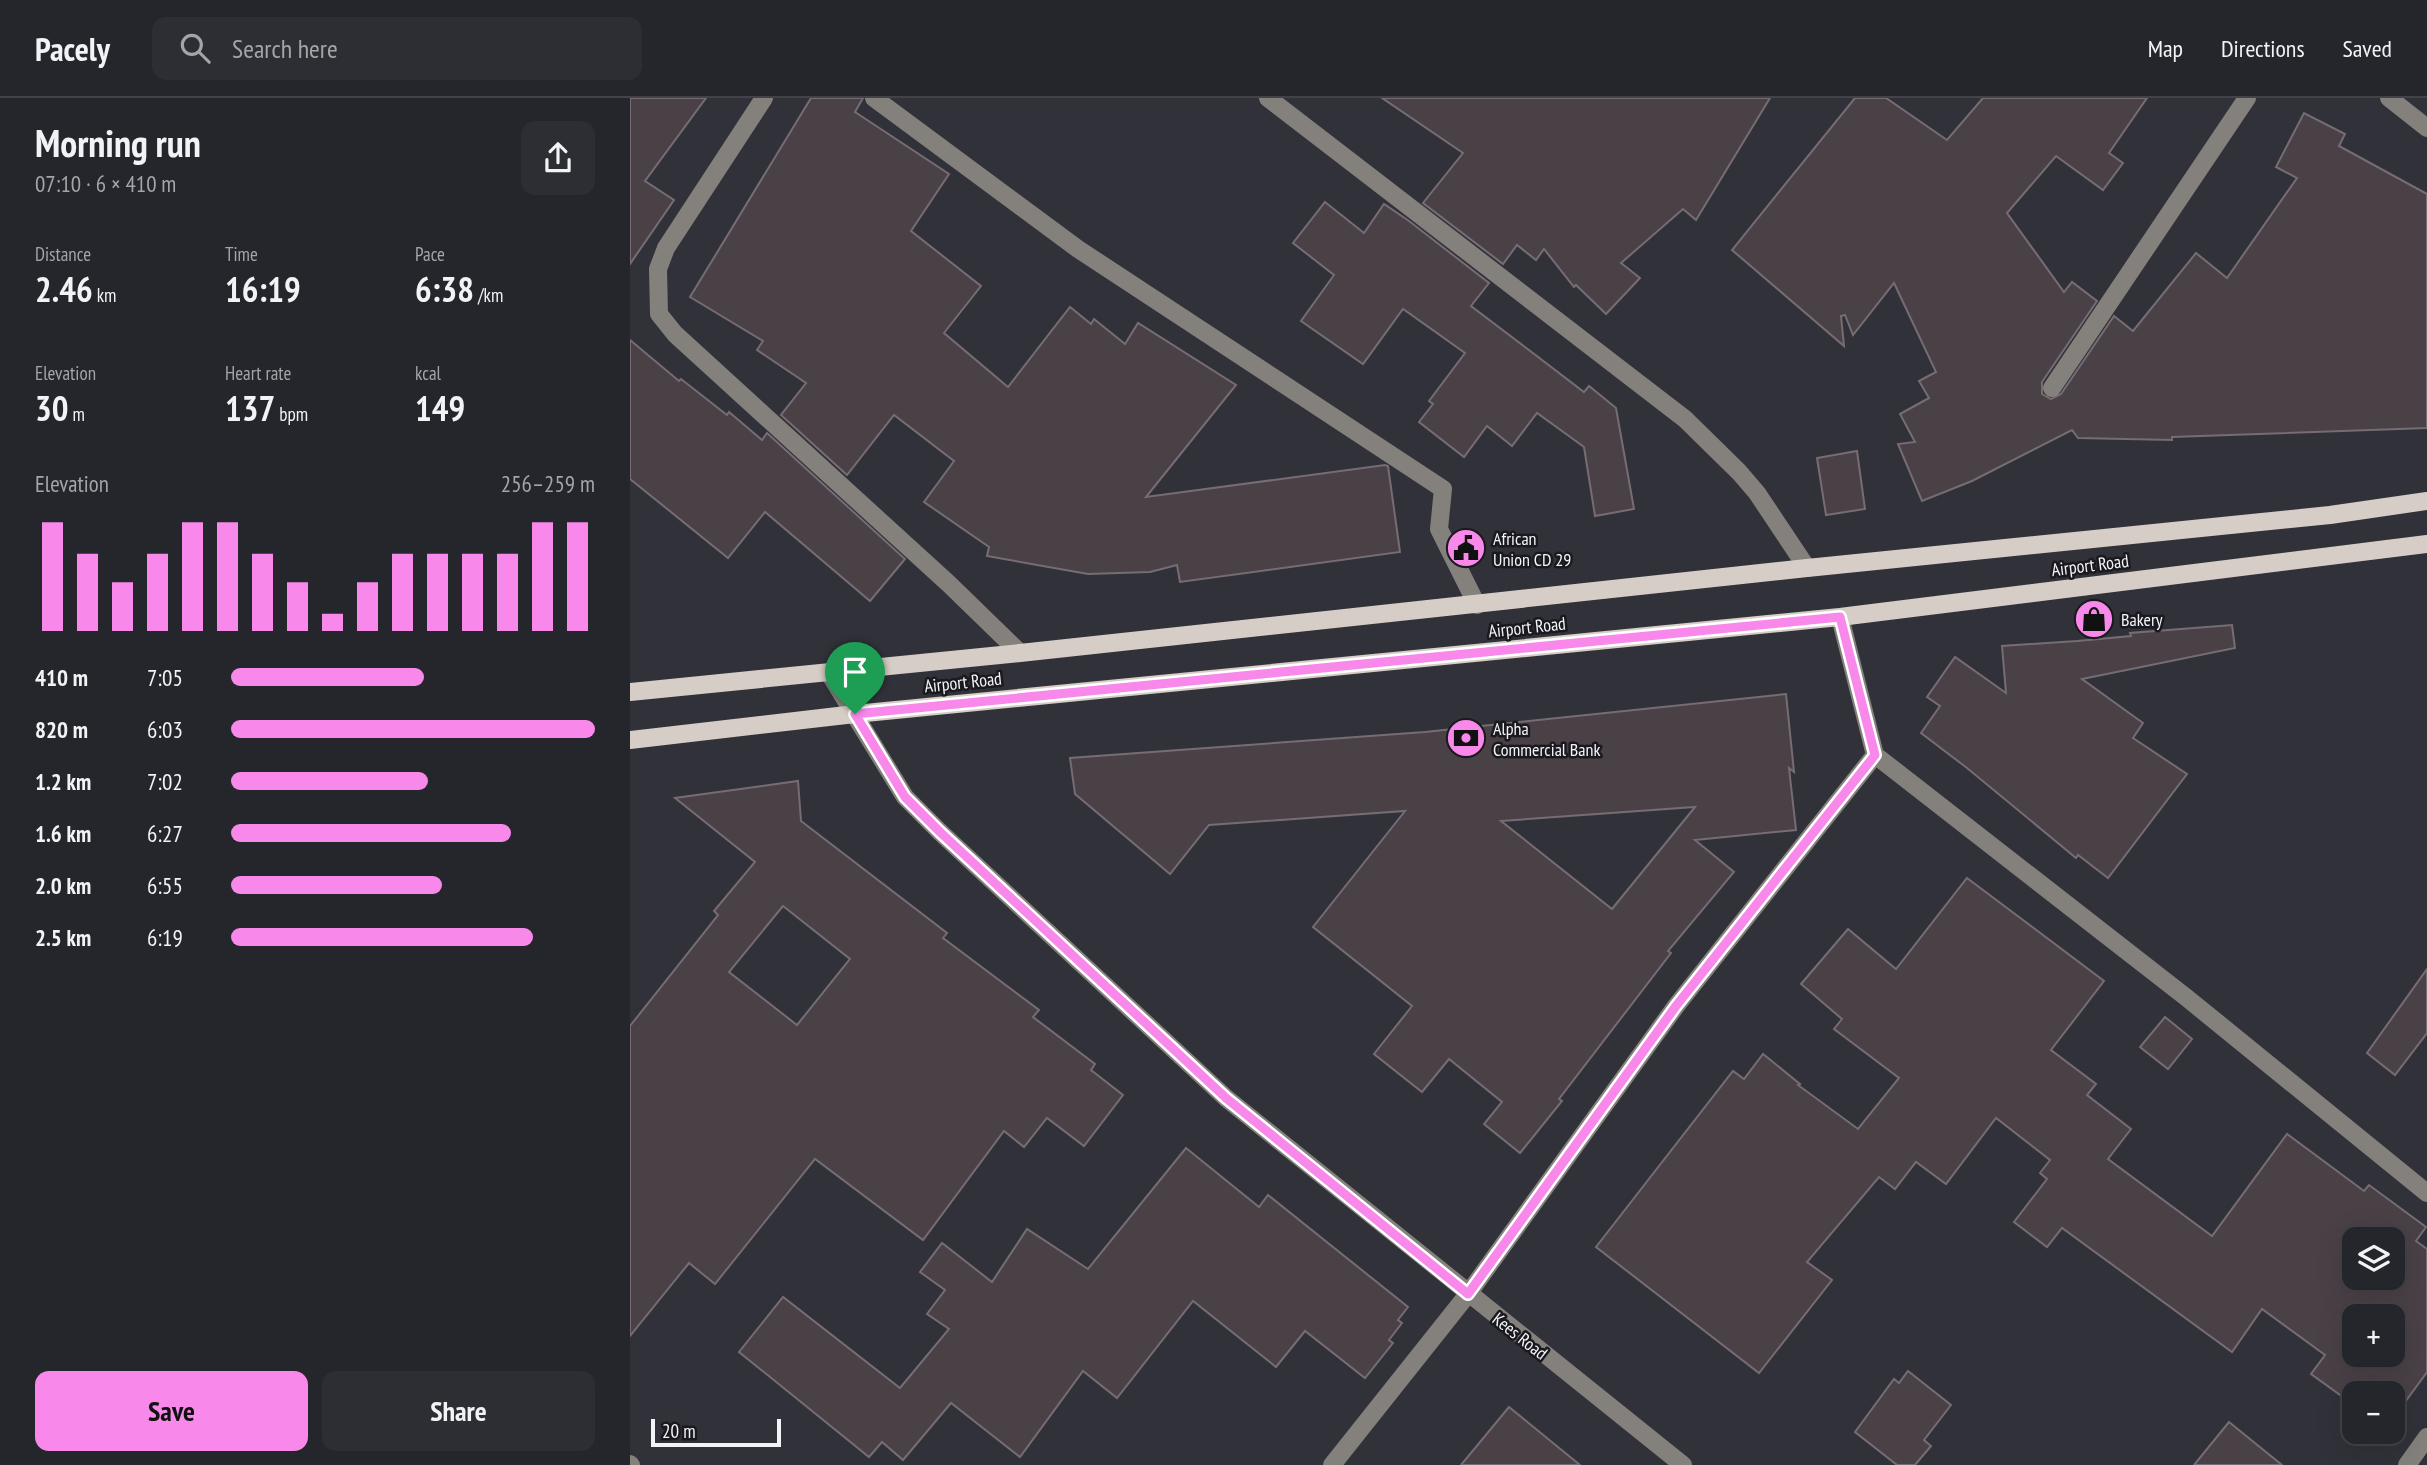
<!DOCTYPE html>
<meta charset="utf-8">
<style>
body{margin:0;font-family:"PT Sans Narrow",sans-serif;background:#2d2d34;color:#f1f3f6;height:100vh;display:flex;flex-direction:column;font-size:26px;white-space:nowrap}
*{box-sizing:border-box;margin:0}
p{font-size:23px;color:#a3a5a9}
.icon{flex:none;width:38px;height:38px;fill:none;stroke:currentColor;stroke-width:2;stroke-linecap:round;stroke-linejoin:round}
.map{position:relative;flex:1;overflow:hidden}
.side{display:flex;flex-direction:column;background:#25252c;width:630px}
.side>*{flex:none}
.buttons{position:absolute;left:1712px;top:1129px;display:grid;gap:14px}
.buttons a{display:grid;place-items:center;width:63px;height:63px;border-radius:14px;background:#25252c;box-shadow:0 7px 28px #0002,0 0 0 2px #424248;font-size:35px}
.scale{position:absolute;left:21px;bottom:18px;width:130px;box-sizing:border-box;padding-left:7px;border:4px solid #f3f4fa;border-top:0;font-size:19px;line-height:24px;white-space:nowrap;color:#f3f4fa;-webkit-text-stroke:5px #19191e;paint-order:stroke}
.pin{position:absolute;display:grid;place-items:center;width:60px;height:60px;color:#fff;margin:-72px -30px;border-radius:50% 50% 50% 0;rotate:-45deg;box-shadow:0 0 7px #0007}
.pin .icon{rotate:45deg}
.round{display:grid;place-items:center;flex:none;width:74px;height:74px;border-radius:14px;background:#2d2d34}
.summary{display:flex;align-items:center;justify-content:space-between;height:119px;padding:0 35px}
h1{font-size:38px;font-weight:700;line-height:52px}
.metrics{display:grid;grid-template-columns:repeat(3,1fr);gap:10px;height:119px;padding:7px 35px}
.metrics div{display:grid;align-content:center}
.metrics b{font-size:35px;font-weight:700}
.metrics small{font-size:19px;font-weight:400}
.metrics p{font-size:19px}
.chart{height:196px;padding:14px 35px}
.chart p{display:flex;justify-content:space-between}
.chart svg{width:100%;height:126px;margin-top:7px;stroke:#f888ea;stroke-width:6}
.cta{display:flex;gap:14px;margin-top:auto;padding:14px 35px}
.cta a{flex:1;height:80px;border-radius:14px;background:#f888ea;color:#111;font-size:28px;font-weight:700;line-height:80px;text-align:center}
.cta a+a{background:#2d2d34;color:#f1f3f6}
ul{padding:0 35px;list-style:none;font-size:23px}
li{display:grid;grid-template-columns:112px 84px 1fr;align-items:center;height:52px}
li i{height:18px;border-radius:9px;background:#f888ea}
header{display:flex;align-items:center;gap:42px;box-sizing:border-box;height:98px;padding:0 35px;background:#25252c;border-bottom:2px solid #424248}
header strong{font-size:33px}
nav{display:flex;gap:38px;margin-inline-start:auto;font-size:24px}
.search{width:490px;height:63px;background:#2d2d34;display:flex;align-items:center;gap:18px;box-sizing:border-box;padding:0 24px;border-radius:14px;color:#a3a5a9;font-size:26px}
main{display:flex;flex:1;min-height:0}
.map>svg:first-child{display:block}
</style>
<header>
<strong>Pacely</strong>
<div class="search"><svg class="icon" aria-label="search" viewBox="0 0 24 24"><circle cx="10" cy="10" r="6"/><path d="M15 15l6 6"/></svg>Search here</div>
<nav><a>Map</a><a>Directions</a><a>Saved</a></nav>
</header>
<main>
<section class="side">
<div class="summary"><div><h1>Morning run</h1><p>07:10 · 6 × 410 m</p></div><a class="round"><svg class="icon" aria-label="share" viewBox="0 0 24 24"><path d="M12 15V3M7 8l5-5 5 5M5 13v7h14v-7"/></svg></a></div>
<div class="metrics">
<div><p>Distance</p><b>2.46<small> km</small></b></div>
<div><p>Time</p><b>16:19</b></div>
<div><p>Pace</p><b>6:38<small> /km</small></b></div>
</div>
<div class="metrics">
<div><p>Elevation</p><b>30<small> m</small></b></div>
<div><p>Heart rate</p><b>137<small> bpm</small></b></div>
<div><p>kcal</p><b>149</b></div>
</div>
<div class="chart"><p><span>Elevation</span>256–259 m</p>
<svg viewBox="0 0 160 44" preserveAspectRatio="none"><path d="M5 44V6M15 44V17M25 44V27M35 44V17M45 44V6M55 44V6M65 44V17M75 44V27M85 44V38M95 44V27M105 44V17M115 44V17M125 44V17M135 44V17M145 44V6M155 44V6"/></svg>
</div>
<ul>
<li><b>410 m</b>7:05<i style="width:53%"></i></li>
<li><b>820 m</b>6:03<i style="width:100%"></i></li>
<li><b>1.2 km</b>7:02<i style="width:54%"></i></li>
<li><b>1.6 km</b>6:27<i style="width:77%"></i></li>
<li><b>2.0 km</b>6:55<i style="width:58%"></i></li>
<li><b>2.5 km</b>6:19<i style="width:83%"></i></li>
</ul>
<div class="cta"><a>Save</a><a>Share</a></div>
</section>
<div class="map">
<svg width="1797" height="1367" viewBox="0 0 1797 1367">
<rect width="100%" height="100%" fill="#31313a"/>
<g fill="#4a4147" stroke="#766c73" stroke-width="2" fill-rule="evenodd">
<path d="M0,0h76l-61,83 29,19 -44,64z"/>
<path d="M181,0h52l-8,14 94,62 -38,57 70,55 -37,47 64,54 62,-80 21,17 3,-5 31,25 13,-21 98,62 -90,112 239,-32 3,1 12,86 -220,30 -3,-17 -27,7 -62,2 -101,-18 2,-9 -65,-45 30,-41 -60,-46 -47,60 -66,-60 25,-32 -49,-33 6,-9 -73,-44z"/>
<path d="M752,0h388l-74,122 -13,-11 -62,54 19,15 -34,36 -30,-29 -2,2 -30,-38 -8,11 -19,-15 -14,19 -80,-61 40,-50z"/>
<path d="M1225,0h31l61,42 36,-42h164l-38,55 14,10 -20,27 -47,-34 -49,57 57,79 8,-10 25,19 -55,81v12l9,5 10,-5 53,-78 19,15 63,-78 31,25 70,-100 -21,-11 28,-54 41,21 -6,12 88,48v234l-255,9v3l-94,-2 -6,-8 -100,51 -50,20 -24,-57 17,-2 -15,-28 29,-16 -10,-17 17,-9 -42,-89 -41,52 -8,-20 -4,1 3,30 -112,-96z"/>
<path d="M695,104l39,31 20,-29 25,17 80,62 -18,23 113,86 5,-6 27,22 18,101 -39,7 -11,-69 -47,-34 -25,33 -25,-20 -23,31 -45,-35 14,-18 -4,-3 36,-48 -62,-44 -40,55 -62,-43 33,-46 -41,-32z"/>
<path d="M0,242l49,41 2,-2 46,36 2,-3 33,28 5,-7 138,126 -35,42 -105,-89 -37,46 -98,-79z"/>
<path d="M1227,353l8,58 -39,6 -9,-57z"/>
<path d="M1602,527l3,23 -153,31 61,44 -10,15 54,36 -79,104 -30,-23 -2,3 -109,-90 -46,-35 19,-27 -13,-9 28,-40 51,36 -4,-47 75,-5 54,-5 -1,-3z"/>
<path d="M1156,596l8,78 -5,-4 7,62 -101,10 39,32 -66,79 3,2 -112,146 3,2 -42,52 -36,-29 18,-22 -53,-43 -27,33 -48,-38 38,-48 -99,-79 92,-116 -196,14 -39,49 -95,-80 -5,-36 355,-26zM1065,709l-83,102 -111,-88z"/>
<path d="M168,683l3,40 146,112 -4,5 96,72 -6,7 62,47 -4,6 32,25 -39,51 -37,-28 -23,29 -20,-16 -81,109 -108,-81 -100,125 -26,-21 -59,73v-310l88,-111 -4,-4 41,-49 -80,-64zM153,808l67,53 -53,66 -68,-53z"/>
<path d="M1337,780l137,103 -53,69 45,34 -9,11 44,34 -23,30 104,77 75,-102 77,57 5,-6 57,42 -10,14 11,8v123l-35,48v-27h-38v12l-43,-31 14,-19 -63,-46 -30,43 -170,-124 -15,19 -33,-25 33,-43 -7,-6 10,-13 -54,-42 -50,66 -30,-22 -21,27 -16,-12 -72,85 25,18 -73,93 -163,-126 137,-176 11,8 19,-25 37,30 -2,1 60,44 41,-51 -65,-49 8,-10 -41,-35 47,-55 48,40zM1724,1141h38v39h-38zM1724,1218h38v38h-38z"/>
<path d="M1797,871v64l-32,42 -28,-22z"/>
<path d="M1535,919l27,22 -24,30 -28,-22z"/>
<path d="M556,1050l73,59 9,-12 140,112 -10,13 4,3 -13,17 4,3 -28,35 -60,-47 -29,36 -83,-66 -76,97 -34,-27 -63,86 -69,-54 -48,57 -21,-18 -13,15 -130,-105 44,-55 117,91 49,-59 -22,-15 18,-24 -25,-18 22,-29 50,39 35,-53 61,40z"/>
<path d="M1278,1273l43,34 -27,35 7,6 -16,19h-18l-42,-33 39,-53 5,4z"/>
<path d="M879,1309l71,58h-119z"/>
<path d="M1599,1324l53,43h-88z"/>
</g>
<g fill="none" stroke-linecap="round" stroke-linejoin="round">
<g stroke="#84807c" stroke-width="18">
<path d="M134,0l-98,150 -8,21 1,45 16,20 274,250 71,69"/>
<path d="M244,0l204,151 365,240 -4,40 38,76"/>
<path d="M638,0l417,321 54,53 18,21 50,75"/>
<path d="M1759,0l38,30"/>
<path d="M1422,290l195,-290"/>
<path d="M1210,519l35,138 312,243 240,195"/>
<path d="M199,575l76,124 35,35 286,266 457,367"/>
<path d="M0,1366l1,1"/>
<path d="M702,1367l136,-171 208,-288 199,-251"/>
<path d="M1777,1367l20,-28"/>
</g>
<g stroke="#d6cec6" stroke-width="18">
<path d="M0,594l390,-39 787,-85 523,-53 97,-14"/>
<path d="M0,642l225,-26 985,-97 587,-73"/>
</g>
</g>
<g fill="none" stroke-linecap="round" stroke-linejoin="round">
<g stroke="#fff" stroke-width="14">
<path id="route" d="M1210,519l35,138 -199,251 -208,288 -242,-196 -286,-266 -35,-35 -50,-83z"/>
</g>
<use href="#route" stroke="#f888ea" stroke-width="9"/>
</g>
<defs>
<g id="civic-disc" transform="scale(2.0125)"><circle r="9.5" fill="#f888ea" stroke="#19191e"/><path d="M-.6-6.5H3V-4.5H.6V-3L4-1V1h2V6H-6V1h2V-1L-.6-3ZM-1.2 2.5V6h2.4V2.5Z" fill="#111"/></g>
<g id="shop-disc" transform="scale(2.0125)"><circle r="9.5" fill="#f888ea" stroke="#19191e"/><path d="M-5-2.5h2.3a2.7 3.5 0 0 1 5.4 0H5L5.5 6h-11ZM-1.5-2.5h3a1.5 2.3 0 0 0-3 0Z" fill="#111"/></g>
<g id="bank-disc" transform="scale(2.0125)"><circle r="9.5" fill="#f888ea" stroke="#19191e"/><path d="M-6-4H6V4H-6ZM0-2.3a2.3 2.3 0 1 0 0 4.6a2.3 2.3 0 1 0 0-4.6Z" fill="#111"/></g>
</defs>
<g fill-rule="evenodd">
<use href="#civic-disc" x="836" y="450"/>
<use href="#shop-disc" x="1464" y="521"/>
<use href="#bank-disc" x="836" y="640"/>
</g>
<g text-anchor="middle" dominant-baseline="central" stroke-width="5" stroke-linejoin="round" paint-order="stroke">
<g font-size="18" fill="#f3f4fa" stroke="#19191e" text-anchor="start">
<text x="863" y="440">African<tspan x="863" dy="21">Union CD 29</tspan></text>
<text x="1491" y="521">Bakery</text>
<text x="863" y="630">Alpha<tspan x="863" dy="21">Commercial Bank</tspan></text>
</g>
<g font-size="18" fill="#f3f4fa" stroke="#19191e">
<text transform="translate(1460 467) rotate(-7)">Airport Road</text>
<text transform="translate(897 529) rotate(-6)">Airport Road</text>
<text transform="translate(333 584) rotate(-6)">Airport Road</text>
<text transform="translate(890 1238) rotate(38)">Kees Road</text>
</g>
</g>
</svg>
<div class="buttons">
<a><svg class="icon" aria-label="layers" viewBox="0 0 24 24"><path d="M12 4l9 5-9 5-9-5zM3 14l9 5 9-5"/></svg></a>
<a>+</a>
<a>−</a>
</div>
<div class="scale">20 m</div>
<div class="pin" style="left:225px;top:616px;background:#1e9e55"><svg class="icon" aria-label="arrive" viewBox="0 0 24 24"><path d="M6 21V4h12l-3 4 3 4H6"/></svg></div>
</div>
</main>
